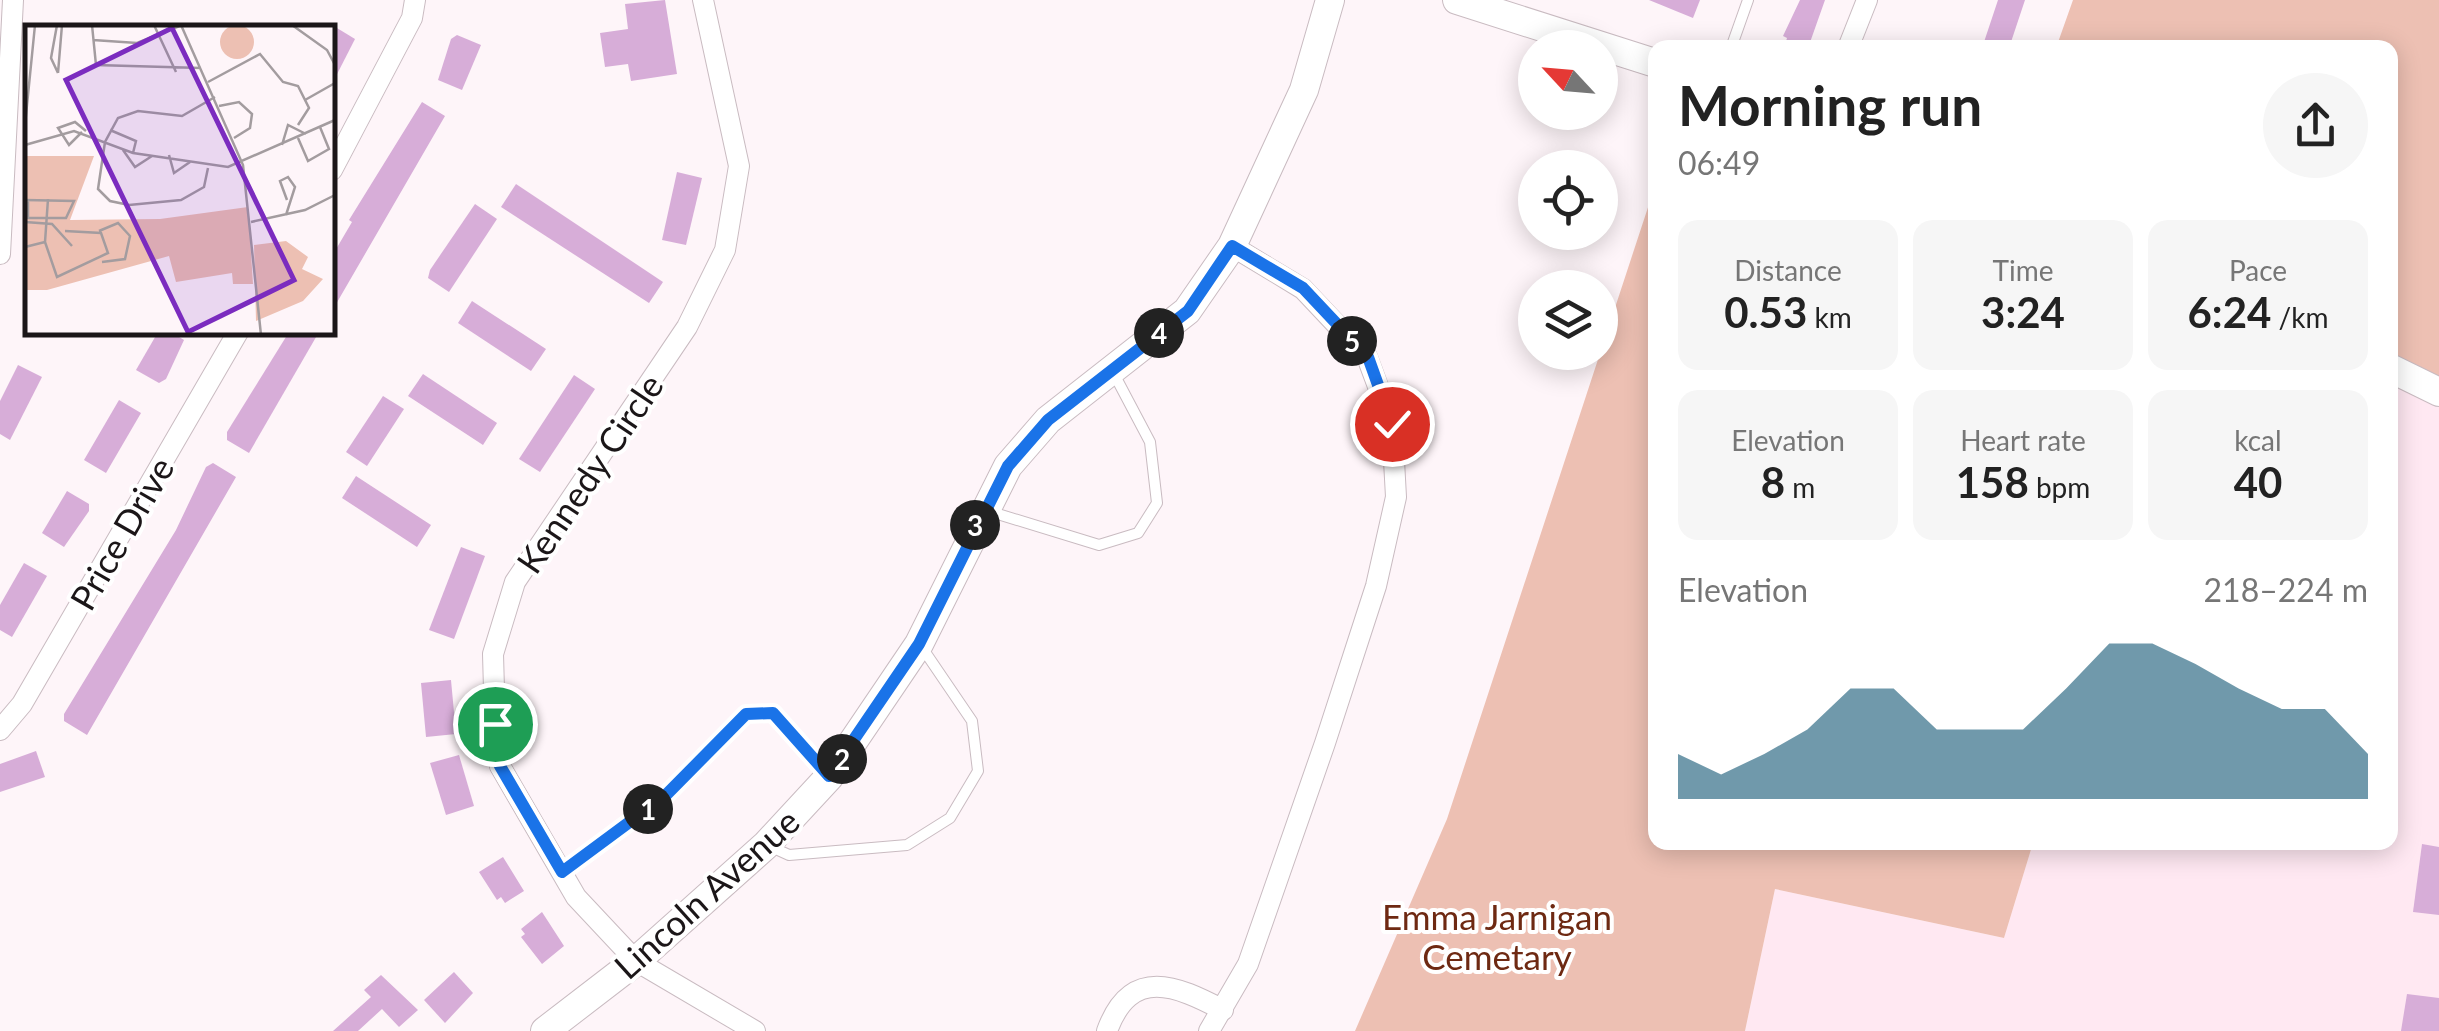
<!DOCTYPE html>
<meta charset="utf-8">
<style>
body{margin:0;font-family:Lato,sans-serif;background:#f6f6f6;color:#222;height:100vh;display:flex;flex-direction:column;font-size:38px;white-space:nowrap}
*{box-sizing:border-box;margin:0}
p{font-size:32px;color:#767676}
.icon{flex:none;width:55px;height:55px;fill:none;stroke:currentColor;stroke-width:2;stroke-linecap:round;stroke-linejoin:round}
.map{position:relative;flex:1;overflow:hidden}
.drawer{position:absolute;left:1648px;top:40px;width:750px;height:810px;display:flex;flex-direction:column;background:#fff;border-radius:20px;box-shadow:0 5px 25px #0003}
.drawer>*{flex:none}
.needle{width:65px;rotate:296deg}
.buttons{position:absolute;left:1518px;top:30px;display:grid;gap:20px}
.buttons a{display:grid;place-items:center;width:100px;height:100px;border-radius:50%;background:#fff;box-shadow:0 5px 25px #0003;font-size:50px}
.pin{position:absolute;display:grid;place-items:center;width:85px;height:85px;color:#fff;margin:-42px;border:5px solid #fff;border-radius:50%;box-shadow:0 2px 10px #0007}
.km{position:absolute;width:50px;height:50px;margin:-25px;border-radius:50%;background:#222;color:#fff;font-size:28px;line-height:50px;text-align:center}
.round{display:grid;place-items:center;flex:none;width:105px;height:105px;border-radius:52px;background:#f6f6f6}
.head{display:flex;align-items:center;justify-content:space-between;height:170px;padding:0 30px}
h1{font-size:55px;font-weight:700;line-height:75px}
.metrics{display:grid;grid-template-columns:repeat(3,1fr);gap:15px;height:170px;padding:10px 30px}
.metrics div{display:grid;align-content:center;border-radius:20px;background:#f6f6f6;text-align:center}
.metrics b{font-size:42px;font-weight:700}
.metrics small{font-size:28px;font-weight:400}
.metrics p{font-size:28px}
.chart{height:280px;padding:20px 30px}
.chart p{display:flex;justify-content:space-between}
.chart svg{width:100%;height:180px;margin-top:10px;fill:#356f88;opacity:.7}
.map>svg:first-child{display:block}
</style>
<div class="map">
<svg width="2439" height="1031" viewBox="0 0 2439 1031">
<rect width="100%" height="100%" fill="#fef5f9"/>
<path fill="#ffe8f2" d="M2390,368l49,24v639h-694l30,-142 229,49 29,-95 357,-1z"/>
<g fill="#edc0b3">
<path d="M2073,0h366v392l-49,-24v-320h-334z"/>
<path d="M1655,186v656l378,1 -29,95 -229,-49 -30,142h-390l92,-212z"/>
</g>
<g fill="#d7add8">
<path d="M665,0l12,74 -46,7 -3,-17 -23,3 -5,-34 28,-4 -3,-25z"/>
<path d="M1649,0h51l-7,18z"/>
<path d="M1800,0h25l-17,48h-24l3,-10 -4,-2z"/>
<path d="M1998,0h27l-16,48h-27z"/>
<path d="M332,25l23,14 -23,45z"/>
<path d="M457,35l24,10 -19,45 -24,-10 13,-41z"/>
<path d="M422,102l23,14 -113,195v-55l20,-34 -3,-2z"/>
<path d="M677,172l25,6 -16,67 -24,-5z"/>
<path d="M516,184l147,98 -14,21 -148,-96z"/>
<path d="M475,204l22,15 -48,73 -21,-14 2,-8z"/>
<path d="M472,301l74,48 -15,22 -73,-48z"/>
<path d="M158,332h13l13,8 -18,39 -7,4 -23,-13z"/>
<path d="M289,332h30l-70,121 -22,-13v-8z"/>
<path d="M18,365l24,12 -32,63 -10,-6v-33z"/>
<path d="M423,374l74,49 -14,22 -75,-49z"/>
<path d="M574,375l21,14 -55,83 -21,-13z"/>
<path d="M383,396l21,13 -37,57 -21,-14z"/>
<path d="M119,400l22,13 -35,60 -22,-13z"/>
<path d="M213,463l23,14 -149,258 -23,-14v-7l112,-184 30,-63z"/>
<path d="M356,476l75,49 -14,22 -75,-49z"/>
<path d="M67,491l22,13v7l-25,36 -22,-14z"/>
<path d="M461,547l24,9 -31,83 -25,-9z"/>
<path d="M24,563l23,13 -35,61 -12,-7v-25z"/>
<path d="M451,680l5,54 -30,3 -5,-54z"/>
<path d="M36,751l9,26 -45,15v-28z"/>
<path d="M459,755l15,51 -28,9 -16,-52z"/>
<path d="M2422,844l17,3v68l-26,-3z"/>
<path d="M503,857l21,34 -19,12 -4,-6 -4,3 -18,-28z"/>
<path d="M542,912l22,34 -22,18 -21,-27 4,-3 -4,-5z"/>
<path d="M454,972l19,21 -28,30 -21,-23z"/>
<path d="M381,975l37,35 -19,17 -17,-18 -24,22h-25l38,-34 -7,-7z"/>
<path d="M2407,994l32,4v33h-38z"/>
</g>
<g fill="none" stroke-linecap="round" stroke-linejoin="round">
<g stroke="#c9bbc1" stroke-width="12">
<g id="service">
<path d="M1731,48l17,-48"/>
<path d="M988,511l111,34 39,-12 19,-30 -7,-61 -37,-70"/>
<path d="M767,845l22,10 118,-10 43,-27 28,-47 -6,-50 -51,-75"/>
<path d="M562,872l104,-77 80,-81 27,-1 56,63"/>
</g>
</g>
<g stroke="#c9bbc1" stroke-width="22">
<g id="minor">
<path d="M703,0l36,166 -14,84 -38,77 -172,255 -22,72 2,71 5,41 76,131 60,64 119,70"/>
<path d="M1848,48l19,-48"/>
<path d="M332,170l80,-152 3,-18"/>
<path d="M0,254l13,-254"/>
<path d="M0,730l22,-26 216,-372"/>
<path d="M1107,1031c24,-66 70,-45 116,-21"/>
<path d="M1209,1031l39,-67 77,-221 51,-157 20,-89 -4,-73 -25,-67 -64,-68 -71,-43"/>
</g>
</g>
<g stroke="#c9bbc1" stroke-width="30">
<g id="tertiary">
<path d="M1457,0l198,63"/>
<path d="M2390,368l49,24"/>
<path d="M545,1031l91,-70 130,-116 63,-68 90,-133 89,-178 40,-46 139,-109 45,-65 72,-156 26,-90"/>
</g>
</g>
<use href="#service" stroke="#fff" stroke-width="10"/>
<use href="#minor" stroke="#fff" stroke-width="20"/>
<use href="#tertiary" stroke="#fff" stroke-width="28"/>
</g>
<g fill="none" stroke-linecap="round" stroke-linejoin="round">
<g stroke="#fff" stroke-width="20">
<path id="route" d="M495,724l5,42 62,106 104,-77 80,-81 27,-1 56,63 90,-132 89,-178 40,-46 140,-109 44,-65 71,42 65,69 24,67"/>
</g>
<use href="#route" stroke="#1a73e8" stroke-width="12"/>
</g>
<g text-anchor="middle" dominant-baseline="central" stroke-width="8" stroke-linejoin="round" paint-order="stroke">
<g font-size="35" fill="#1b1618" stroke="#fff">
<text transform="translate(589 473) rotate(-56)">Kennedy Circle</text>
<text transform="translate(121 533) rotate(-60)">Price Drive</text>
<text transform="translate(706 893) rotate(-42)">Lincoln Avenue</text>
</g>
<g font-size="35" fill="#6e2912" stroke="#fff">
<text x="1497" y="916">Emma Jarnigan<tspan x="1497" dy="40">Cemetary</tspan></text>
</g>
</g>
<g transform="translate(25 25)">
<rect width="310" height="310" fill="#fef5f9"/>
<path d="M195 17a17 17 0 1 1 34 0a17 17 0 1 1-34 0ZM0,131h69l-24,64 90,-1 88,-12 5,77h-20l-1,-11 -56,9 -7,-26 -122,34h-22zM261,216l22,16 -6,12 21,10 -20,22 -47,20 -2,-76z" fill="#edc0b3"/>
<path fill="none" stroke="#a39c9f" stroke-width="2.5" d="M32,0l-6,33 7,15M67,0l4,40 105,3M129,0l22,47M156,0l62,140 18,170M267,0l35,25 8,15M68,15l44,3 45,-18M33,48l4,-48M183,57l52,-28 23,28 15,4 11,22 -11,17M280,75l30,-17M194,81l20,-4 13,12 -2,14 -16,10M0,100l10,-100M85,105l26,11 -3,12M57,107l-13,13 -11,-17 17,-6 11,9M273,113l10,23 21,-12 -9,-22M0,120l49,-14 59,22 95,14 107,-47M257,120l6,-20 18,9M98,125l12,17 17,-11M144,130l5,18 16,-11M183,143l-4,19 -23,13 -52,5 -19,-4 -12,-12 7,-47 13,-24 20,-7 44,5 33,-19M0,175l49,1 -8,17h-38v-18M261,190l9,-28 -7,-10 -8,4 7,19M0,197l27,2 20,22M226,197l54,-12 30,-15M74,206l19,-8 12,13 -5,23 -23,3M20,217l12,35 51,-24 -7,-20 -36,-2M0,222l20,-5 3,-43"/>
<path fill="#7b2cbf" fill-opacity="0.15" stroke="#7b2cbf" stroke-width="5" d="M147,3l122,252 -106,52 -122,-252z"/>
<rect width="310" height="310" fill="none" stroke="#1b1618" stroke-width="5"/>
</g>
</svg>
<div class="buttons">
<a><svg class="needle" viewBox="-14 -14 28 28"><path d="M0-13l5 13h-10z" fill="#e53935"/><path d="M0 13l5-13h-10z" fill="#767676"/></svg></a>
<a><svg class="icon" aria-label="locate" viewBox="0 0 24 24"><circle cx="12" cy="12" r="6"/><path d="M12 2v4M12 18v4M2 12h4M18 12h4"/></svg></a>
<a><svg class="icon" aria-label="layers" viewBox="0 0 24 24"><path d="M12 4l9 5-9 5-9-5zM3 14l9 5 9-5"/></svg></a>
</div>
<div class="pin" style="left:495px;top:724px;background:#1e9e55"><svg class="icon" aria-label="arrive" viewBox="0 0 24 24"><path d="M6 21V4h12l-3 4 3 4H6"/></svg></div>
<div class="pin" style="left:1392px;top:424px;background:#d93025"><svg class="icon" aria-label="check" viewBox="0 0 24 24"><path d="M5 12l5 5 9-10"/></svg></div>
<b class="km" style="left:648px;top:809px">1</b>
<b class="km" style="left:842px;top:759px">2</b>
<b class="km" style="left:975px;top:525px">3</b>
<b class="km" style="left:1159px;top:333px">4</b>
<b class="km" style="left:1352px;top:341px">5</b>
<section class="drawer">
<div class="head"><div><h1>Morning run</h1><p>06:49</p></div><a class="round"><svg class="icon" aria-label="share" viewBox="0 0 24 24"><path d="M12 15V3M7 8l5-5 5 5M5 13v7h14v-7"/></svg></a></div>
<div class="metrics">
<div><p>Distance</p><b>0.53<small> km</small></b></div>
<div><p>Time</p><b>3:24</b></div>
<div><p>Pace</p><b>6:24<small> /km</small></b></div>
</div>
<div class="metrics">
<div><p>Elevation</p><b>8<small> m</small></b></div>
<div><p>Heart rate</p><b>158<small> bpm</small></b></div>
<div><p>kcal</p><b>40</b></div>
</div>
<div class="chart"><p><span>Elevation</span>218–224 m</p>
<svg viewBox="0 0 160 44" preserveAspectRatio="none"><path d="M0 44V33L10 38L20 33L30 27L40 17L50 17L60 27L70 27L80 27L90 17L100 6L110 6L120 11L130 17L140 22L150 22L160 33V44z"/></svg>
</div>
</section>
</div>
